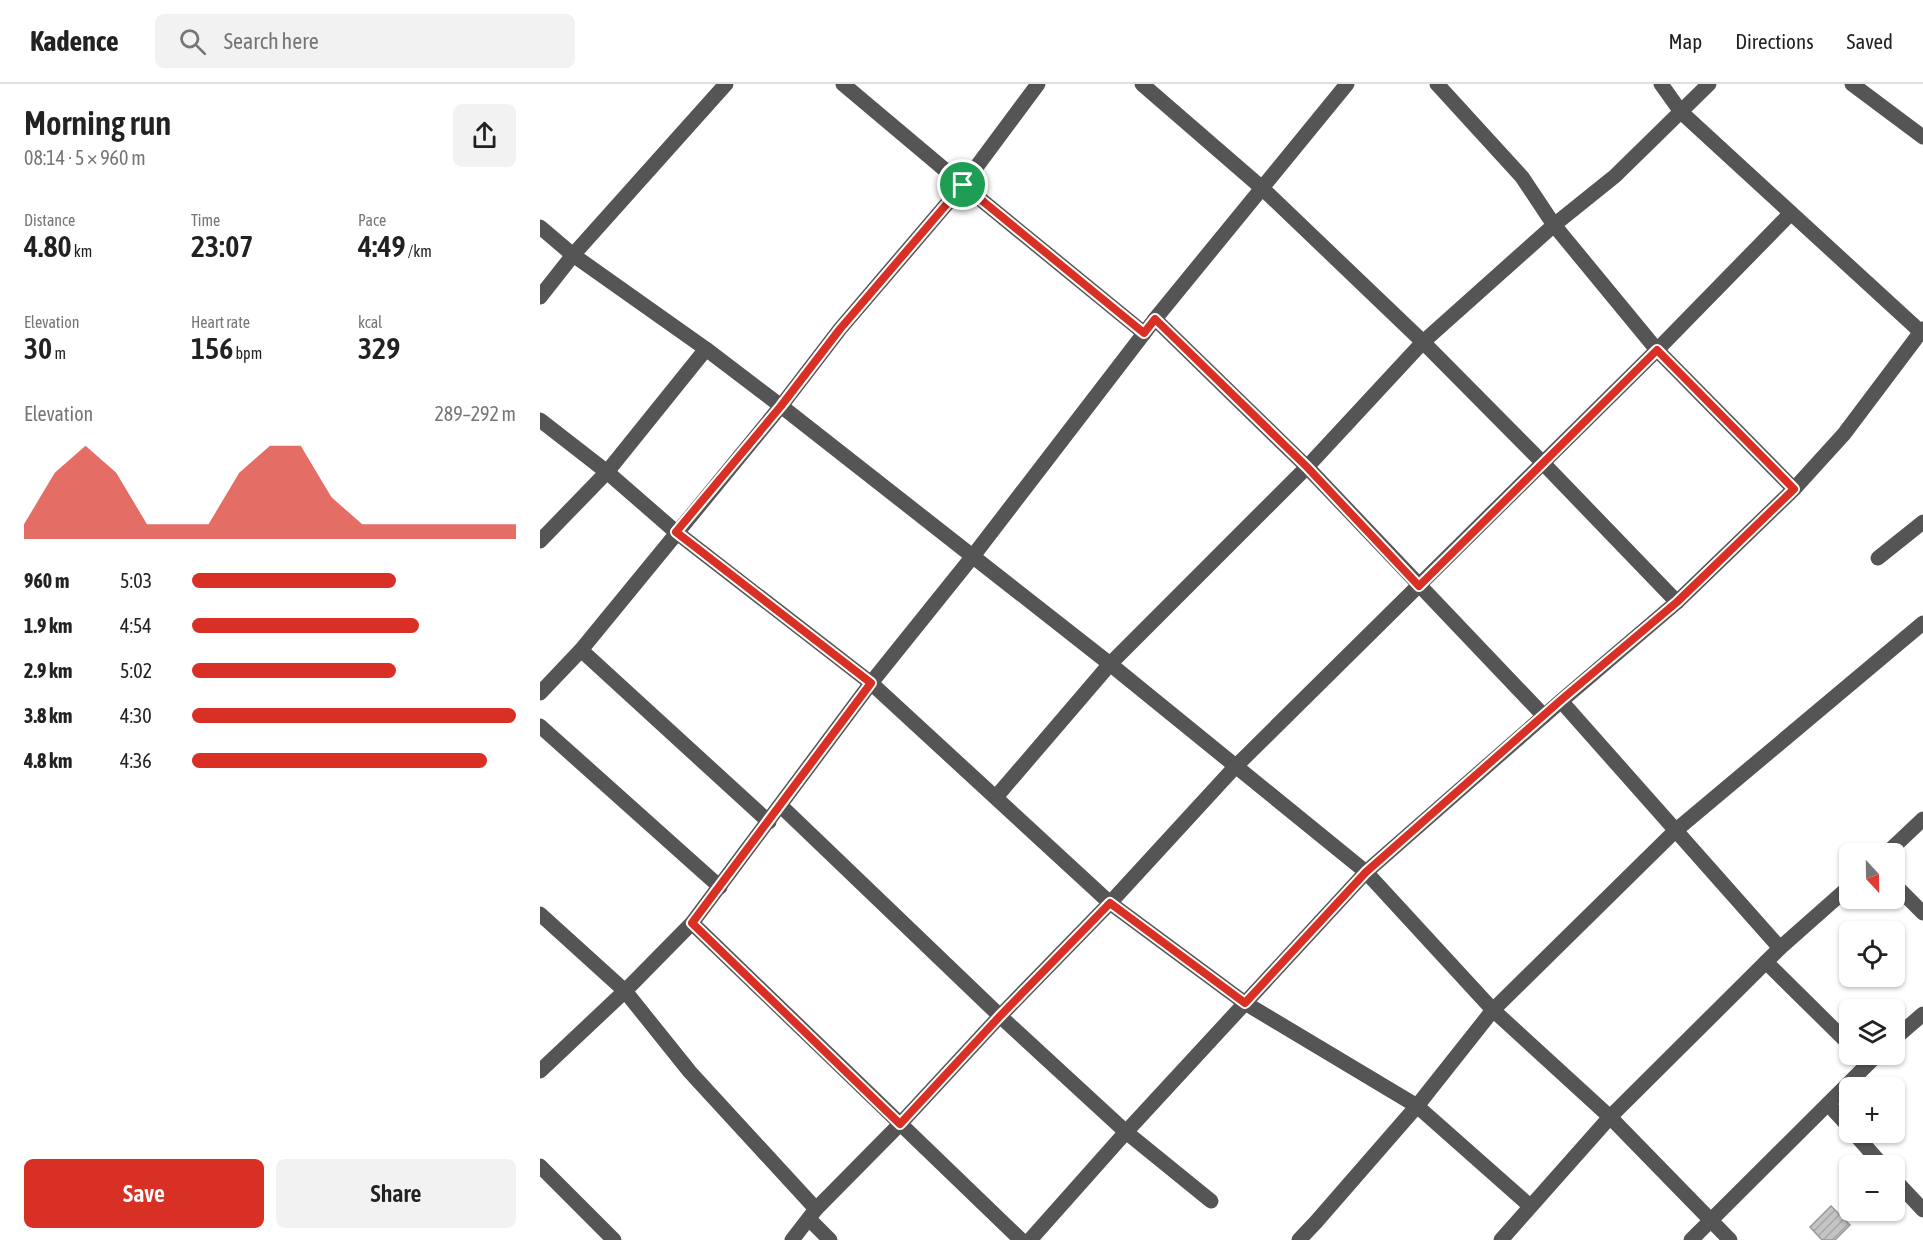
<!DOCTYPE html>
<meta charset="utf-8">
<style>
body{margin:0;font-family:"Asap Condensed",sans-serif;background:#f2f2f2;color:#222;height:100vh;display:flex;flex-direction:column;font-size:22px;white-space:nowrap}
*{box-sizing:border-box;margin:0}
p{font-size:20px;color:#767676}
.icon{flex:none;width:33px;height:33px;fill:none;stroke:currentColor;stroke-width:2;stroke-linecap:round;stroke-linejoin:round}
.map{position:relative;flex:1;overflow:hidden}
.sheet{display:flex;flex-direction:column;background:#fff;width:540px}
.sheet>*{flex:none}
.needle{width:39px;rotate:158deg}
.tools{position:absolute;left:1299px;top:759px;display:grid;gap:12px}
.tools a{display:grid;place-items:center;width:66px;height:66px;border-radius:9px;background:#fff;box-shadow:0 2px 4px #0004;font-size:30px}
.pin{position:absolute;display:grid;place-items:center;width:51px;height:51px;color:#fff;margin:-26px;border:3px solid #fff;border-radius:50%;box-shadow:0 2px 6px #0007}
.round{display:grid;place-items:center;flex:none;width:63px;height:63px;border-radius:9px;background:#f2f2f2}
.overview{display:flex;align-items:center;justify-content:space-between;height:102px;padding:0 24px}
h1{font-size:33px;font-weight:600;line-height:45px}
.metrics{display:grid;grid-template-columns:repeat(3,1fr);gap:9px;height:102px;padding:6px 24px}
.metrics div{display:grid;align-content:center}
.metrics b{font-size:30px;font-weight:600}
.metrics small{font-size:16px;font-weight:400}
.metrics p{font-size:16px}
.chart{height:168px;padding:12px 24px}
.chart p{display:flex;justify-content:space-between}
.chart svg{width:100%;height:108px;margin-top:6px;fill:#d93025;opacity:.7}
.cta{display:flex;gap:12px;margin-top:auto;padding:12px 24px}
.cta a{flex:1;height:69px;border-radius:9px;background:#d93025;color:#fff;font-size:24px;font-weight:600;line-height:69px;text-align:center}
.cta a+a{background:#f2f2f2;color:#222}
ul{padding:0 24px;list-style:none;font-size:20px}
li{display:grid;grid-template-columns:96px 72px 1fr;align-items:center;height:45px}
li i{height:15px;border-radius:8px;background:#d93025}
header{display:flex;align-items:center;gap:36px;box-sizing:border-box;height:84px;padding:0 30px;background:#fff;border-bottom:2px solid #e0e0e0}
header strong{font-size:28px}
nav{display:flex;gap:33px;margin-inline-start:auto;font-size:21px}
.search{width:420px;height:54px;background:#f2f2f2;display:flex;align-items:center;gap:15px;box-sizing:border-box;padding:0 21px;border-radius:9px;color:#767676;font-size:22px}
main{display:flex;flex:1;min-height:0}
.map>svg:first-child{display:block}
</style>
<header>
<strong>Kadence</strong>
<div class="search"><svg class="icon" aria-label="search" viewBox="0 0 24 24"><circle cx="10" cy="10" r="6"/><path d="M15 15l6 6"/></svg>Search here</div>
<nav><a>Map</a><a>Directions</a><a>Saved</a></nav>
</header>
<main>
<section class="sheet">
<div class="overview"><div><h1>Morning run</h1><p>08:14 · 5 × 960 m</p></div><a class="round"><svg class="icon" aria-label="share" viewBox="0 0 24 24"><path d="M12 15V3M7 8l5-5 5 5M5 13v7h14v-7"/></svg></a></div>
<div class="metrics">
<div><p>Distance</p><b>4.80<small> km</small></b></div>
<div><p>Time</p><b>23:07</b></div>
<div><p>Pace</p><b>4:49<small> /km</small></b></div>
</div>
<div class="metrics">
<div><p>Elevation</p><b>30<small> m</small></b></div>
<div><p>Heart rate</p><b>156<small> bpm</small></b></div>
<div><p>kcal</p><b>329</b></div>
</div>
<div class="chart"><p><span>Elevation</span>289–292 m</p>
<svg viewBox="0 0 160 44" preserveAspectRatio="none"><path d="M0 44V38L10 17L20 6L30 17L40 38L50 38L60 38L70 17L80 6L90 6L100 27L110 38L120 38L130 38L140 38L150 38L160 38V44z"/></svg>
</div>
<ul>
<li><b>960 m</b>5:03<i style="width:63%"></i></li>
<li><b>1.9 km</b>4:54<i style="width:70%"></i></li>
<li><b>2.9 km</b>5:02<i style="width:63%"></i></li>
<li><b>3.8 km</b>4:30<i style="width:100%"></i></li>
<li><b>4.8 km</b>4:36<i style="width:91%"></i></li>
</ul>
<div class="cta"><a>Save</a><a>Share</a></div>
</section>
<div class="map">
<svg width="1383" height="1156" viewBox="0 0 1383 1156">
<defs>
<pattern id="building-hatch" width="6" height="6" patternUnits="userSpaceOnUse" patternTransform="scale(1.5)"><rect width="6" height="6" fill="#c4c4c4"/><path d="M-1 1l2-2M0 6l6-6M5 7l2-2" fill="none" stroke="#a7a7a7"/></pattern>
</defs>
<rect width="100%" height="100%" fill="#fff"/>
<path fill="url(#building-hatch)" stroke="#999" stroke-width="1.5" d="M1291,1122l19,19 -15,15h-13l-12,-13z"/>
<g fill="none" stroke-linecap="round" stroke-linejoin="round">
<g stroke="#555" stroke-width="15">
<path d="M303,0l120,101 181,148"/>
<path d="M602,0l120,104 161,154 120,121 134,139"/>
<path d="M897,0l85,93 32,48 103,125 137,139"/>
<path d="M1121,0l20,28 242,222"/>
<path d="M1312,0l71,53"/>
<path d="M0,143l33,28 133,94 75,57 329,258 256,208 127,138 117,107 120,123"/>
<path d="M0,213l33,-42 153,-171"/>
<path d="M615,235l152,148 237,249"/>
<path d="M0,336l67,52 69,60 195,151 239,220 135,100 172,103 113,100"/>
<path d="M0,457l67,-69 99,-123"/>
<path d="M1338,474l45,-36"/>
<path d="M41,566l188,172"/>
<path d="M0,609l41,-43 200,-244 59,-77 123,-144 75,-101"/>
<path d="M1021,617l219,247"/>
<path d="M0,642l180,161"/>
<path d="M456,713l114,-133 197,-197 116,-125 131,-117 61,-49 94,-92"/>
<path d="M241,722l219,210 126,116 85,69"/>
<path d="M1346,770l37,-35"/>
<path d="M1354,800l29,29"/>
<path d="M0,830l85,77 65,81 126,137"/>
<path d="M152,839l329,317"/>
<path d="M1226,878l84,83"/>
<path d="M1354,955l29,-25"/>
<path d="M0,987l85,-80 67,-68 179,-240 102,-127 182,-237 192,-235"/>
<path d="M1288,1020l22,24"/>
<path d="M1313,1048l30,34"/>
<path d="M0,1082l74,74"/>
<path d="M1354,1095l29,31"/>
<path d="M269,1135l21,21"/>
<path d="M252,1156l24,-31 84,-85 100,-108 110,-113 125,-136 422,-417 134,-137"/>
<path d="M490,1156l96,-108 240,-260 195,-171 116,-99 117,-113 50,-55 79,-105"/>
<path d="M759,1156l17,-18 101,-116 76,-96 182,-179 248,-208"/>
<path d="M961,1156l109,-123 170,-169 70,-62"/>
<path d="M1151,1156l187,-186"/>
</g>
</g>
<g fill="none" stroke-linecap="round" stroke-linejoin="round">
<g stroke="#fff" stroke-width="12">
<path id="route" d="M423,101l181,148 11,-14 152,148 112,119 238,-236 137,139 -117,113 -116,98 -195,172 -121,131 -135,-100 -110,113 -100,108 -208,-201 179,-240 -195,-151 105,-126 59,-77z"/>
</g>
<use href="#route" stroke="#d93025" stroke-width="8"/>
</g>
</svg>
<div class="tools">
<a><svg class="needle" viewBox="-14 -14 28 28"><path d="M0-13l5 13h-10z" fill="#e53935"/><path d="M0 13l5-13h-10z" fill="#767676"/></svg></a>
<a><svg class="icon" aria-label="locate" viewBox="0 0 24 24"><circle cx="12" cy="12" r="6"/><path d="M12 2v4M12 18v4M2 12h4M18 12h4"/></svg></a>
<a><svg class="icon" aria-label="layers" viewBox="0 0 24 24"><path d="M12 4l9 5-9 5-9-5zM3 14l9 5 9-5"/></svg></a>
<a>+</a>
<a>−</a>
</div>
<div class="pin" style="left:423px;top:101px;background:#1e9e55"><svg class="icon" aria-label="arrive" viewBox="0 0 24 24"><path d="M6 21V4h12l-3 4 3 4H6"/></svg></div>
</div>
</main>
